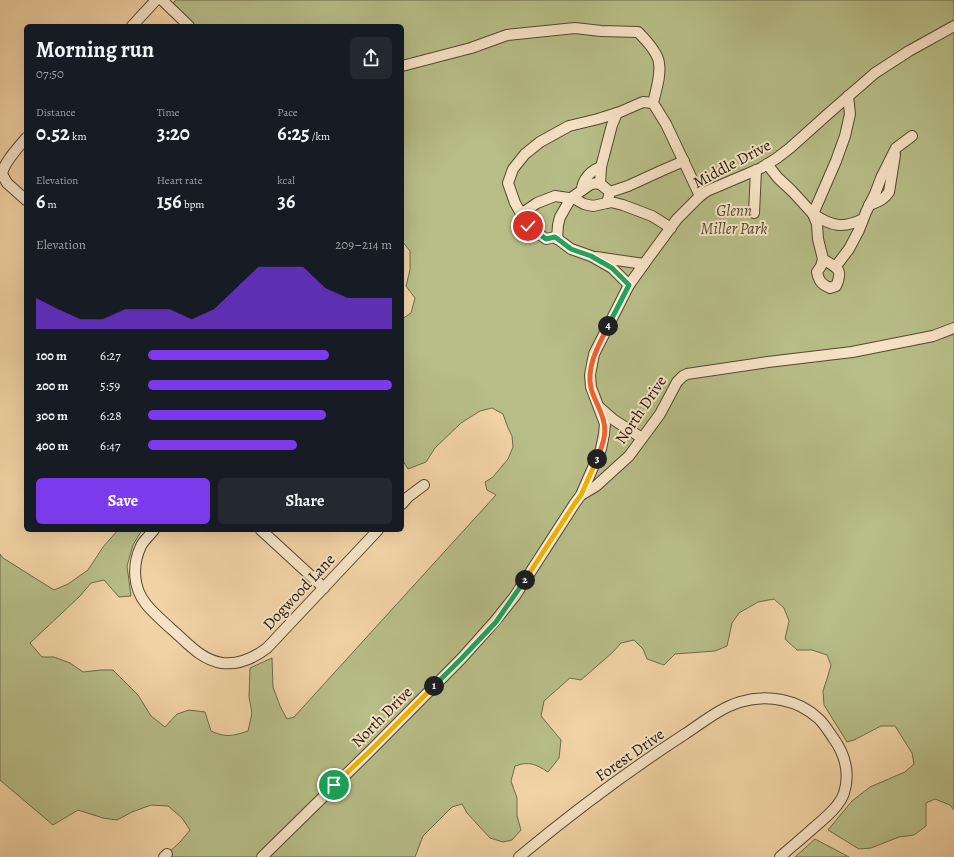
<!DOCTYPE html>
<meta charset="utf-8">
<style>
body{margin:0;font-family:Alegreya,serif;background:#242831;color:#f1f3f6;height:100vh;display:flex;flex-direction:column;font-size:15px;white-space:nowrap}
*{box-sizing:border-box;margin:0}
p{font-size:13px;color:#9ea1a6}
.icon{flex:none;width:22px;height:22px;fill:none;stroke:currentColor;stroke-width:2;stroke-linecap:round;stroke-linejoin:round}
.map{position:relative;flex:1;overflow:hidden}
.sheet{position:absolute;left:24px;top:24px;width:380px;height:508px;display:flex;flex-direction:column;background:#171b24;border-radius:6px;box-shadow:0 4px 16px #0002}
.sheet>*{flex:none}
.pin{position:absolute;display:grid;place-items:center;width:34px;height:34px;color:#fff;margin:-17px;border:2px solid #fff;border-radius:50%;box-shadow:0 1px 4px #0007}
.km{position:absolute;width:20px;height:20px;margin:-10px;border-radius:50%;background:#222;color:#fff;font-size:11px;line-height:20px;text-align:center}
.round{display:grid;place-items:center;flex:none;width:42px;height:42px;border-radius:6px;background:#242831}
.headline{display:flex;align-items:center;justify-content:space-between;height:68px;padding:0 12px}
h1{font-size:22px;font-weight:700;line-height:30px}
.figures{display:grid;grid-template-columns:repeat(3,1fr);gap:6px;height:68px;padding:4px 12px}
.figures div{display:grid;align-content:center}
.figures b{font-size:20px;font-weight:700}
.figures small{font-size:11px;font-weight:400}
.figures p{font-size:11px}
.chart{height:112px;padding:8px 12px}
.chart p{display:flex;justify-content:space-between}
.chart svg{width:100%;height:72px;margin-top:4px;fill:#7c3aed;opacity:.7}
.action{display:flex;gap:8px;margin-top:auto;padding:8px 12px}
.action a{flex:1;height:46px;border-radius:6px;background:#7c3aed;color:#fff;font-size:16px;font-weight:700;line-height:46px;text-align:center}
.action a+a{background:#242831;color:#f1f3f6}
ul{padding:0 12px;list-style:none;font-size:13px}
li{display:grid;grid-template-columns:64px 48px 1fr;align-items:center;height:30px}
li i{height:10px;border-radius:5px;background:#7c3aed}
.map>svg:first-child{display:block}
</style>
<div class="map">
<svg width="954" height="857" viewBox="0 0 954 857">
<rect width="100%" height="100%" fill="#f1d2a4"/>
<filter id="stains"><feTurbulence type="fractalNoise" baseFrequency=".005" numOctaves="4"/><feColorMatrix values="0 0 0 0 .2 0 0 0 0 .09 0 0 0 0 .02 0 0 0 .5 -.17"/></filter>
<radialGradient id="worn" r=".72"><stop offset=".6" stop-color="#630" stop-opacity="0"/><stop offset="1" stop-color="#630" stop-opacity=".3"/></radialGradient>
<g fill="#b7bd87" stroke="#6c6a48">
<path d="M176,0h778v810l-4,-5 -15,-6 -9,4v23l-12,9 -15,2 -28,11 -12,1 -31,-19 24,-29 18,-14 35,-15 9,-8 -2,-11 -17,-27h-14l-27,14 -7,2 -23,-37 -1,-14 4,-12 4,-14 -4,-10 -15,-5h-15l-12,-11 4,-18 -5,-13 -10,-9 -16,3 -19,11 -7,10 -5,23 -12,5 -40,3 -11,11 -17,-6 -4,-10 -9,-9 -13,3 -8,9 -32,28 -11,-2 -26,23 -3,15 20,24 -2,18 -11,14c-13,-8 -18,-11 -33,-6l-4,15 6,17v18l4,14 -9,10 -9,2 -13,-4 -23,-25 -5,-9 -10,3 -29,29 -8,21h-251l16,-15 10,-12 -8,-12 -14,-12 -17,-1 -19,7 -15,8 -14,-2 -25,-8 -25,15 -53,-45v-226l3,4 51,32 14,-6 20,-14 15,-23 15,-17h24l-9,15 -6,21 4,30 -12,1 -15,-17 -13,3 -11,13 -50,47 12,14h12l16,6 13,9 18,-2h12l25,25 13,21 14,11 12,-13 12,-4 16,2 6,19c15,7 22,5 37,0l4,-18 -3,-16 1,-29 22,-10 1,29 7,19 7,13 7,-2 202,-222 -9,-5 -2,-8 8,-5 15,-18 5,-12 -1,-11 -4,-8 -5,-14 -11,-6 -12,3 -19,12 -26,25 -9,14 -18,7 -5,-8 -1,-10v-132l9,-6 4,-15 -9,-12 4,-16v-19l-8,-10v-215h-213l-20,-19z"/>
<path d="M815,839l34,18h-54z"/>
</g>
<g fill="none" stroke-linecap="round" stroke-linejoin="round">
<g stroke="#554630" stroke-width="12">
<g id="minor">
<path d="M162,0l27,26"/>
<path d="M132,26l24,-26"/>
<path d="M402,66l69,-18 36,-13 68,-7 26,3 37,1c7,7 20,21 21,31 2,13 -3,27 -6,40l13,21 34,72"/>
<path d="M848,96l2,18 -5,22 -9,25 -23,53c18,12 30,15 50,5"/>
<path d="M767,164l11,14 14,13 21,23 4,10 1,15 5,20 -2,7 -4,6c2,9 4,12 13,16l6,-2c8,-18 0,-18 -13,-27"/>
<path d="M2,174c2,-12 16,-26 24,-36"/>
<path d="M2,174l5,9 19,17"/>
<path d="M600,184l1,-17 11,-42 5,-12"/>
<path d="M582,190c0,-10 9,-20 19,-23"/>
<path d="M607,203l3,-11 18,-6 35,-16 21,-9"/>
<path d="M869,205c8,-3 15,-5 20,-13l6,-37"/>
<path d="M754,213l2,-43"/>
<path d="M521,214l16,-11 18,-7 20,3 9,5 9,2 18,-4 12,3 29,11 19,12"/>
<path d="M557,239l1,-14 2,-8 11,-19 20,-14 8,-1 5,4 6,5"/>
<path d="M596,257l48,7"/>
<path d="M836,266l13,-17 10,-19 7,-18 9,-18 6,-16 15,-30 16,-12"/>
<path d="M629,285l-17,-17 -21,-12 -20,-7 -16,-12 -9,2 -18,-13 -13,-23 -7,-20 5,-14 12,-15 15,-12 29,-16 29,-7 22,-7 23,-10 10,1"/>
<path d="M599,407l15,13 28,18"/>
<path d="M581,495l20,-46 3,-15 1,-10 -14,-37 -1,-12 4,-21 35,-69 15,-21 33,-45 23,-23 7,-5 54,-23 16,-10 13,-10 39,-35 46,-40 34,-22 45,-25"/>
<path d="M402,504l6,-7 16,-12"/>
<path d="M154,530c-4,5 -10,10 -13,16 -9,19 -8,42 5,58 8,10 21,21 31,30 13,12 26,26 45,29 17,2 32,-5 45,-15l111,-118"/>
<path d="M261,530l63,58"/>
<path d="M164,857l3,-3"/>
<path d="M262,857l109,-107 91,-92 33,-37 20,-25 60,-93 6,-8 15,-9 33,-30 20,-27 11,-15 17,-32 6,-6 4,-2 81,-12 84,-10 81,-16 21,-8"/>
<path d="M519,857c53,-44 109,-86 166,-123 17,-11 35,-26 55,-32 27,-8 58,-3 79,17 6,6 10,13 15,20 11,16 16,35 10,54 -5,15 -23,28 -34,38 -10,9 -20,17 -30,26"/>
</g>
</g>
<use href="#minor" stroke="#f6e2c4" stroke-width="10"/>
</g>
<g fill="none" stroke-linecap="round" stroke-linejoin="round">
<g stroke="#fff" stroke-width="8">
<path id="split-1" d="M334,785l37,-35 63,-64"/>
</g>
<g stroke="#fff" stroke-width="8">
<path id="split-2" d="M434,686l28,-28 34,-36 29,-42"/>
</g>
<g stroke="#fff" stroke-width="8">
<path id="split-3" d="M525,580l50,-77 6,-8 16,-36"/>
</g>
<g stroke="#fff" stroke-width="8">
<path id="split-4" d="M597,459c4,-10 10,-24 7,-36 -2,-12 -10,-23 -13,-35 -5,-22 8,-43 17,-62"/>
</g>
<g stroke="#fff" stroke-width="8">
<path id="split-5" d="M528,226l18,13 9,-2 16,12 20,7 21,12 17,17 -21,41"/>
</g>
<use href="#split-1" stroke="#f5b400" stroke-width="5"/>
<use href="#split-2" stroke="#22a559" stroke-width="5"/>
<use href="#split-3" stroke="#f5b400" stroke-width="5"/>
<use href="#split-4" stroke="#f0652b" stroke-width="5"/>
<use href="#split-5" stroke="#22a559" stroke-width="5"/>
</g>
<g text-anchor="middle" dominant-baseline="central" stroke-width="4" stroke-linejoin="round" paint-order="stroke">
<g font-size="16" fill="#21170a" stroke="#f6e2c4">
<text transform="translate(732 164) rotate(-28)">Middle Drive</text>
<text transform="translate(641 410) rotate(-56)">North Drive</text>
<text transform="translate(299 592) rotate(-47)">Dogwood Lane</text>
<text transform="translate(382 717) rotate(-45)">North Drive</text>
<text transform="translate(630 755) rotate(-35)">Forest Drive</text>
</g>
<g font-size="16" font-style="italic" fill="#4e4930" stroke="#f6e2c4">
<text x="734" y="211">Glenn<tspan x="734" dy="18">Miller Park</tspan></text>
</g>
</g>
<rect width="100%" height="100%" filter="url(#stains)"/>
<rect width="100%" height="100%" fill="url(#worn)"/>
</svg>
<div class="pin" style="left:334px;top:785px;background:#1e9e55"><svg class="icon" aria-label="arrive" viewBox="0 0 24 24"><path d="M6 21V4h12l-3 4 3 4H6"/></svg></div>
<div class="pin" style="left:528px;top:226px;background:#d93025"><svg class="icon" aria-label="check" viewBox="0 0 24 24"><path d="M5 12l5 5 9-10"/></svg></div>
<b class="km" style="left:434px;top:686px">1</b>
<b class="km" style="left:525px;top:580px">2</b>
<b class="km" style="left:597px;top:459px">3</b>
<b class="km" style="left:608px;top:326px">4</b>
<section class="sheet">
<div class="headline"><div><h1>Morning run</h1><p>07:50</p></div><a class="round"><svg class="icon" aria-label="share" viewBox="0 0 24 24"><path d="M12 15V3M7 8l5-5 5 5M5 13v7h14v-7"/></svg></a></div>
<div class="figures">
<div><p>Distance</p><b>0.52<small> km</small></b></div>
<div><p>Time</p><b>3:20</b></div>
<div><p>Pace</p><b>6:25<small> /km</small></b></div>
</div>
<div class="figures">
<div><p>Elevation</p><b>6<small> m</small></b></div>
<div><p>Heart rate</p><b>156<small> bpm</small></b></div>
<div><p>kcal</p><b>36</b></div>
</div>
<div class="chart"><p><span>Elevation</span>209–214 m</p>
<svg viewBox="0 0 160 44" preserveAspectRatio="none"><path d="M0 44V25L10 32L20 38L30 38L40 32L50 32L60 32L70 38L80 32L90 19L100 6L110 6L120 6L130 19L140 25L150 25L160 25V44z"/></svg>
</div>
<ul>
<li><b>100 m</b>6:27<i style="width:74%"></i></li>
<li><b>200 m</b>5:59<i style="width:100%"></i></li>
<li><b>300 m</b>6:28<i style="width:73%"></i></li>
<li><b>400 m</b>6:47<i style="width:61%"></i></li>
</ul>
<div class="action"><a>Save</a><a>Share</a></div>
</section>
</div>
